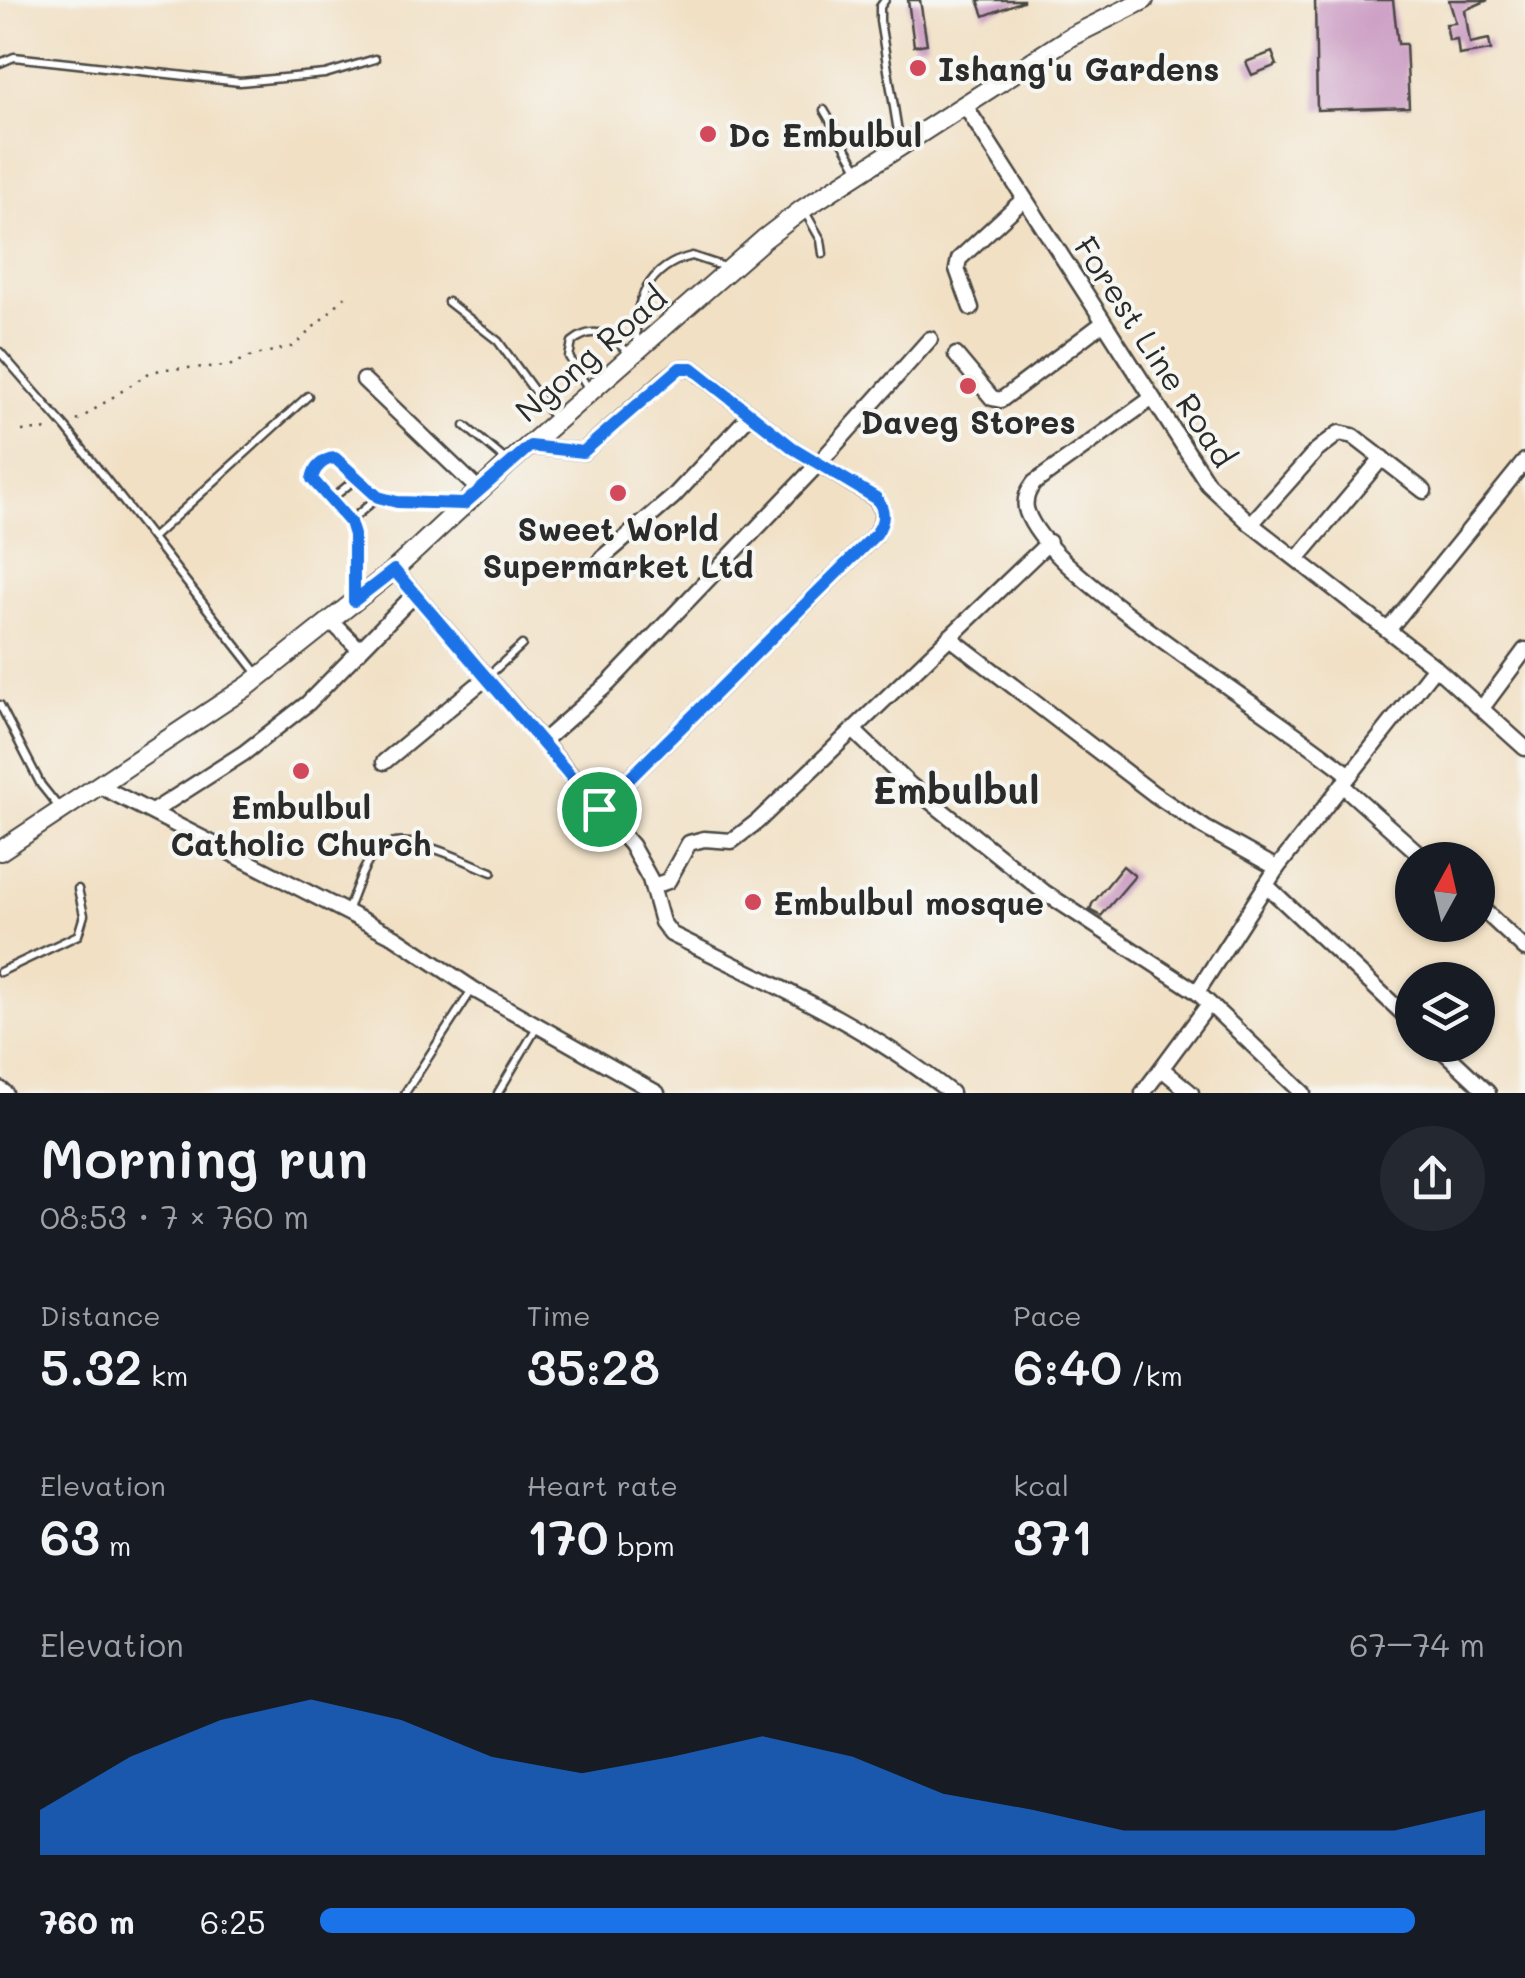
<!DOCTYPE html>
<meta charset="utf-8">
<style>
body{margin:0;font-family:Mali,sans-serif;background:#242831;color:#f1f3f6;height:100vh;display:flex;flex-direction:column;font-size:38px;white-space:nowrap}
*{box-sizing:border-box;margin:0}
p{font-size:32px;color:#9ea1a6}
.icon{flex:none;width:55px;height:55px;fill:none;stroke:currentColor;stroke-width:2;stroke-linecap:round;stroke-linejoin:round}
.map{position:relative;height:1093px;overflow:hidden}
.side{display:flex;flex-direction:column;background:#171b24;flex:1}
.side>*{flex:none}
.needle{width:65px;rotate:8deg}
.tools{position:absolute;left:1395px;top:842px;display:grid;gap:20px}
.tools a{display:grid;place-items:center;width:100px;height:100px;border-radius:50%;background:#171b24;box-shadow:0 2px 8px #0004;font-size:50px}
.pin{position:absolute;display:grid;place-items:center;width:85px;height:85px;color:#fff;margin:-42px;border:5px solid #fff;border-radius:50%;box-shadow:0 2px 10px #0007}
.round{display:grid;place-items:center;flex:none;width:105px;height:105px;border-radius:52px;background:#242831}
.headline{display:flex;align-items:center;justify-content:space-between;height:170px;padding:0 40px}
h1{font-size:55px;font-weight:600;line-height:75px}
.figures{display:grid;grid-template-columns:repeat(3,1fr);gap:15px;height:170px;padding:10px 40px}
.figures div{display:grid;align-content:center}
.figures b{font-size:50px;font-weight:600}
.figures small{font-size:28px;font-weight:400}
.figures p{font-size:28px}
.chart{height:280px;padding:20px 40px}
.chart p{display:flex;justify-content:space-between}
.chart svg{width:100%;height:180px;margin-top:10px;fill:#1a73e8;opacity:.7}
ul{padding:0 40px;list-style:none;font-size:32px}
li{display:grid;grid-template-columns:160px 120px 1fr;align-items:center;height:75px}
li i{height:25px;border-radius:12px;background:#1a73e8}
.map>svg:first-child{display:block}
</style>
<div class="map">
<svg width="1525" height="1093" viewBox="0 0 1525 1093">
<rect width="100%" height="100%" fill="#f6f6f2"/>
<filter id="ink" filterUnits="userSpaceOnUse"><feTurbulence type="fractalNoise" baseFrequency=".01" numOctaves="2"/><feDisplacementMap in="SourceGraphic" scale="20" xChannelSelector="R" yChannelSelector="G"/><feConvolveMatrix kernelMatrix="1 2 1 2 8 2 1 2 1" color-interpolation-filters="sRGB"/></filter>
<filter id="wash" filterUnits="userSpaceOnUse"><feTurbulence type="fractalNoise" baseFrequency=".0048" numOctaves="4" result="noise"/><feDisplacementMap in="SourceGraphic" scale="40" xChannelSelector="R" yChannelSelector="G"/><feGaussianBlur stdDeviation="2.25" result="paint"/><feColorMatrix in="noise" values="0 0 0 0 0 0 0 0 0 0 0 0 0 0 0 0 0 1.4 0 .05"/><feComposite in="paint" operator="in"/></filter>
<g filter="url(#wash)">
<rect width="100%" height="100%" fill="#f1e0c4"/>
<g id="blocks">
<g fill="#c692be">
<path d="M908,0h12l7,44 -13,2z"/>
<path d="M978,0h45v1l-39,15z"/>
<path d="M1315,0h78l5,44h8l3,63 -92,3z"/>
<path d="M1449,0h39l-23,10 5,33 19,-4 2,11 -32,5 -2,-16 -8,1 -3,-16 10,-1z"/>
<path d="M1272,52l5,13 -25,10 -6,-13z"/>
<path d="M1123,866l12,10 -34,40 -11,-6 2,-6z"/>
</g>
</g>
</g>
<g filter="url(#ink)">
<use href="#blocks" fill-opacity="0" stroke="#494642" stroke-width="2.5"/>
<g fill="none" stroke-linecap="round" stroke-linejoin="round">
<g stroke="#494642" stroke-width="11">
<g id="lane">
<path d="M885,0l-5,7v14l20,123"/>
<path d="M0,63l14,-6 226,25 85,-8 50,-15"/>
<path d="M824,110l35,60"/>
<path d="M804,210l17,30 2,14"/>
<path d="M448,302l50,39 56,77"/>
<path d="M637,344c-5,-40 11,-78 55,-88l33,11"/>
<path d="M0,352l66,76 193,247"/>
<path d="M588,388l-19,-31 3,-15c23,-19 42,-6 59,14"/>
<path d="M465,426l43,36"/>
<path d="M329,501l29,-24"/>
<path d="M349,522l29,-25"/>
<path d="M152,538l156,-142"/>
<path d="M355,595c2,-64 4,-63 -41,-110 -6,-13 8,-26 21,-27l43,39 19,5 63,2"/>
<path d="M486,678l36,-33"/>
<path d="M0,705l41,80 20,25"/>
<path d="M347,911c8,-18 14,-42 27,-57 24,-30 89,7 118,18"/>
<path d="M0,972l78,-37 6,-20 -6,-26"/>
<path d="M405,1093l67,-103"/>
<path d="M498,1093l39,-66"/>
</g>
</g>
<g stroke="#494642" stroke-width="19">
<g id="street">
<path d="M964,104l244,380 43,40 184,143 90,81"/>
<path d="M971,308l-14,-39 2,-10 65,-60"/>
<path d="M956,355l36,43 9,2 102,-77"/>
<path d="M364,380l115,110"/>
<path d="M1151,399l-117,84c-7,9 -11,18 -7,29 12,33 61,71 89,93 76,60 158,111 234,170"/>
<path d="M530,446l53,6 84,-74 13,-10h12l101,80 82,50c11,12 9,23 1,36l-277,275"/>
<path d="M1251,524l65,-73 23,-18 14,3 71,55"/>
<path d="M602,558l71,-61 77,-82"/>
<path d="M1297,559l85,-101"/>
<path d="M394,570l237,275 19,34 12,43 9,12c97,48 195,91 280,159"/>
<path d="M330,620l30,30"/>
<path d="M1388,630l137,-169"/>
<path d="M949,637l205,157 51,34 72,40"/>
<path d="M1482,708l43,-58"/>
<path d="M853,730l57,55 134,107 153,100 106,101"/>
<path d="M542,742l67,-59 210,-220 111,-124"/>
<path d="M384,762l102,-84"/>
<path d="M1342,785l84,75"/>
<path d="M100,786l295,151 78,52 184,104"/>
<path d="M152,812l92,-59 64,-50 106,-108"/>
<path d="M1266,885l146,137"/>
<path d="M653,886l15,-5 21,-38 15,-4 28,2 26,-20 291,-279"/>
<path d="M1478,905l47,44"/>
<path d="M1197,992l80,-124 158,-201"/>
<path d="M1437,1045l51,48"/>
<path d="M1162,1069l29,24"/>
<path d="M0,1089l5,4"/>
<path d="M1143,1093l66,-89"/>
</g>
</g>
<g stroke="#494642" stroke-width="22">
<path id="secondary" d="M0,851l248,-165 146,-116 115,-107 255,-224 39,-30 267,-172 74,-37"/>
</g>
<g stroke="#494642" stroke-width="2.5" stroke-dasharray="2.5 8" stroke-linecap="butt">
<path d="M77,421l72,-48 15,-4 65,-3 23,-10 42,-10 56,-54"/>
<path d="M22,431l30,-2"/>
</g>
<use href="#lane" stroke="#fff" stroke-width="6"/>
<use href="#street" stroke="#fff" stroke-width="14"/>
<use href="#secondary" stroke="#fff" stroke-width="18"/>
</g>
</g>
<g fill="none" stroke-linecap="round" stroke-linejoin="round" filter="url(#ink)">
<g stroke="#fff" stroke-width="20">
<path id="route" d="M680,368h12l101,80 83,50c10,12 9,23 0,36l-277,275 -205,-239 -40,31v-66l-4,-13 -38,-43c2,-11 11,-20 23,-21l43,39 19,5 67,2 66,-58 53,6z"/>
</g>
<use href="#route" stroke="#1a73e8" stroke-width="12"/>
</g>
<g fill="#d1495b" stroke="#f6f6f2" stroke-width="4">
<circle cx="918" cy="68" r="10"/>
<circle cx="708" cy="134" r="10"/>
<circle cx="968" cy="386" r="10"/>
<circle cx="618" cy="493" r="10"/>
<circle cx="301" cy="771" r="10"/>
<circle cx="753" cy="902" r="10"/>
</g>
<g text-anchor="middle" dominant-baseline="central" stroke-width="8" stroke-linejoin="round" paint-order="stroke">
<g font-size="32" font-weight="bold" fill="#2b2b2b" stroke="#f6f6f2" text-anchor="start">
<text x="938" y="68">Ishang'u Gardens</text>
<text x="728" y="134">Dc Embulbul</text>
<text x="968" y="421" text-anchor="middle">Daveg Stores</text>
<text x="618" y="528" text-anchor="middle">Sweet World<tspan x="618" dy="37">Supermarket Ltd</tspan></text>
<text x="301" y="806" text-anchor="middle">Embulbul<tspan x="301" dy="37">Catholic Church</tspan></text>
<text x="773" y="902">Embulbul mosque</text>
</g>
<g font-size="32" fill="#2b2b2b" stroke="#f6f6f2">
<text transform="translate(1156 351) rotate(57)">Forest Line Road</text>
<text transform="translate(590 353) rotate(-41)">Ngong Road</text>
</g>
<g font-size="38" font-weight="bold" fill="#2b2b2b" stroke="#f6f6f2">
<text x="956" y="789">Embulbul</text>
</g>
</g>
</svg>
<div class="tools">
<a><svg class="needle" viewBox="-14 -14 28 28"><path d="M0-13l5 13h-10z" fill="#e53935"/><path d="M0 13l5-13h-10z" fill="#9ea1a6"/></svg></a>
<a><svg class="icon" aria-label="layers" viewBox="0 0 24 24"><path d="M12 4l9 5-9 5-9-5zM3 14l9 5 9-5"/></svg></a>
</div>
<div class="pin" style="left:599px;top:809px;background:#1e9e55"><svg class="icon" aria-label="arrive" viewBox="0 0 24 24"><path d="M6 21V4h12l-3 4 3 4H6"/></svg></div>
</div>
<section class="side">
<div class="headline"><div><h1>Morning run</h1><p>08:53 · 7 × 760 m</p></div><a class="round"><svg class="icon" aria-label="share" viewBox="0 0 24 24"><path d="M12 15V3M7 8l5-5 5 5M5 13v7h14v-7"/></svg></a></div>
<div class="figures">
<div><p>Distance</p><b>5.32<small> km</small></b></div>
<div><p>Time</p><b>35:28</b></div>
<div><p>Pace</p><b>6:40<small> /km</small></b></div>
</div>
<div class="figures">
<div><p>Elevation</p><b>63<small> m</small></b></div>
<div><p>Heart rate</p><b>170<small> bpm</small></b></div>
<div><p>kcal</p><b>371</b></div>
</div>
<div class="chart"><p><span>Elevation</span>67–74 m</p>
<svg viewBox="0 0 160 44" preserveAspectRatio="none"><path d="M0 44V33L10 20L20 11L30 6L40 11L50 20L60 24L70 20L80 15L90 20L100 29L110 33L120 38L130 38L140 38L150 38L160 33V44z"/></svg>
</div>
<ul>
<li><b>760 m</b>6:25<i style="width:94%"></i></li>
</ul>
</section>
